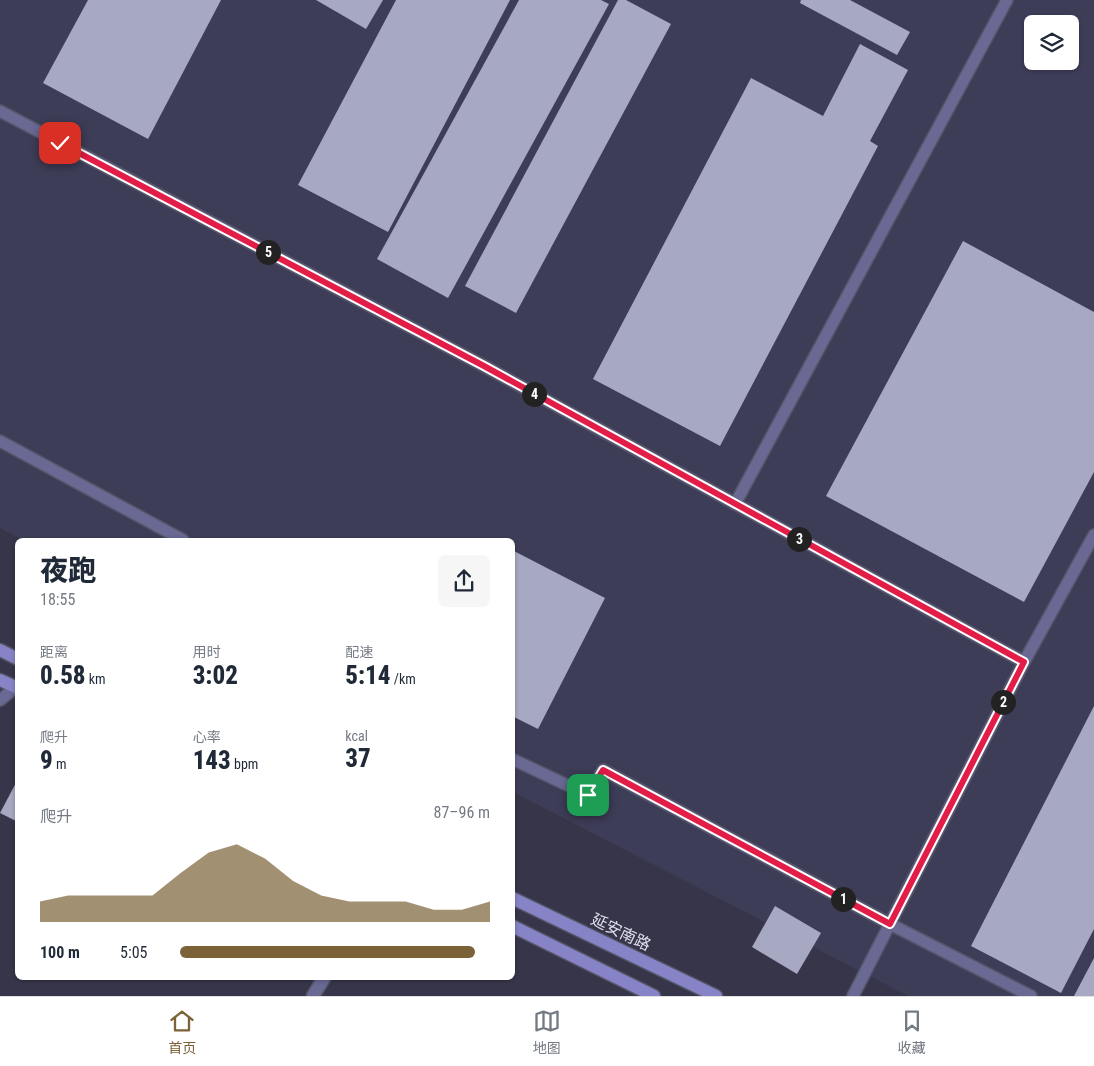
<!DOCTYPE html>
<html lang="zh">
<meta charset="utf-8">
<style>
body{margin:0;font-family:"Roboto Condensed","Noto Sans SC",sans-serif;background:#f6f6f7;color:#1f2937;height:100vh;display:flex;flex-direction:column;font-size:19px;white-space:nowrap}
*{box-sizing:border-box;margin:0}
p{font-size:16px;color:#747a83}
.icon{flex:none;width:28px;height:28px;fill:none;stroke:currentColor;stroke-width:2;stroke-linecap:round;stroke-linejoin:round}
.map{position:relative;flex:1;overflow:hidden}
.drawer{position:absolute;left:15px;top:538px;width:500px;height:442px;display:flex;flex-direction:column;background:#fff;border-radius:8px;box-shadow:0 1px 4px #0004}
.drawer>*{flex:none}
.tools{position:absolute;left:1024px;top:15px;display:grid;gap:10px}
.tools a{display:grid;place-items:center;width:55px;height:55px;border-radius:8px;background:#fff;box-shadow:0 1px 4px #0004;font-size:25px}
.pin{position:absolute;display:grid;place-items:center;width:42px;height:42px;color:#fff;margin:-21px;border-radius:10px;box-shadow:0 2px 8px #0006}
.km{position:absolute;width:25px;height:25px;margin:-12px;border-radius:50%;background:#222;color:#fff;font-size:14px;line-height:25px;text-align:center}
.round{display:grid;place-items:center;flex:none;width:52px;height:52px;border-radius:8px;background:#f6f6f7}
.summary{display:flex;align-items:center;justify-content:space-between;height:85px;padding:0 25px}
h1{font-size:28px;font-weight:800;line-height:38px}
.metrics{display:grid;grid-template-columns:repeat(3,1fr);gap:8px;height:85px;padding:5px 25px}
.metrics div{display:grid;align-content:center}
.metrics b{font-size:25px;font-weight:800}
.metrics small{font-size:14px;font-weight:400}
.metrics p{font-size:14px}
.chart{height:140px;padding:10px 25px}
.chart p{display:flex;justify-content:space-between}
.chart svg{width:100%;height:90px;margin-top:5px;fill:#7c6239;opacity:.7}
ul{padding:0 25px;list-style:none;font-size:16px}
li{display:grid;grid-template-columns:80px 60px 1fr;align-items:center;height:38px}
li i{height:12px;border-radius:6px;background:#7c6239}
.dock{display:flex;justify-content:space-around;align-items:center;height:70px;border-top:1px solid #e0e1e3;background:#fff;font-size:14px;color:#747a83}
.dock a{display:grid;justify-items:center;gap:2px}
.dock .current{color:#7c6239}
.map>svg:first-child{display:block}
</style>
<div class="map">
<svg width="1094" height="996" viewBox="0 0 1094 996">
<rect width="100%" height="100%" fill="#36354a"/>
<path fill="#3e3d58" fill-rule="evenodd" d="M0,0h1094v996h-186l-395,-204 -1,-252h-489l-23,-12zM1032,24h38v37h-38z"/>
<g fill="#a7a8c1">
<path d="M88,0h133l-73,139 -105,-56z"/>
<path d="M316,0h67l-17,29z"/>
<path d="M396,0h114l-122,232 -90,-47z"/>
<path d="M519,0h82l8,4 -161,294 -71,-39z"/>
<path d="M618,0h8l45,24 -155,289 -51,-27z"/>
<path d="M801,0h49l60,32 -13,23 -97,-52z"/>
<path d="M860,44l48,26 -38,71 8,5 -158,300 -127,-67 158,-301 72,38z"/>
<path d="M963,241l131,71v160l-70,130 -198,-106z"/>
<path d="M512,550l93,48 -67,131 -26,-13z"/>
<path d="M1094,706v223l-33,64 -90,-47z"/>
<path d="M18,779v43l-18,-9z"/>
<path d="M775,906l46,27 -24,41 -45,-27z"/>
<path d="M1094,958v38h-20z"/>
</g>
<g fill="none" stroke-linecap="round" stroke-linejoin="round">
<g stroke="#545467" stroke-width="14">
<g id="lane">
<path d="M0,111l484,255 540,296"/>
<path d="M0,441l183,99"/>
<path d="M735,504l272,-504"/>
<path d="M0,700l16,-13"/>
<path d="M512,759l76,36 15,-25 287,154 141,72"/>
<path d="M853,996l171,-334 70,-127"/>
</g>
</g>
<g stroke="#545467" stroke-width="15">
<path id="street" d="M313,996l11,-18"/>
</g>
<g stroke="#545467" stroke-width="15">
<g id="secondary">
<path d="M0,650l18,9"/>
<path d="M0,680l18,8"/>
<path d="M512,898l204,98"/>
<path d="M512,926l142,70"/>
</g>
</g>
<use href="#lane" stroke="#6a6994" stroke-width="11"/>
<use href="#street" stroke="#6a6994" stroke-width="12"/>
<use href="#secondary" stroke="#8684c7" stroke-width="12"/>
</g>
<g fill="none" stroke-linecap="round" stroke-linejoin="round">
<g stroke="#fff" stroke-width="10">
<path id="route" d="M60,143l424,223 540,296 -134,262 -287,-154 -15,25"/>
</g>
<use href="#route" stroke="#e11d48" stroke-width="6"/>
</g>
<g text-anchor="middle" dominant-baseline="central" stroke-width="5" stroke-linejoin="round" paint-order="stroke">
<g font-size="16" fill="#dfe0ed" stroke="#36354a">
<text transform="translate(621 932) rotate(26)">延安南路</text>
</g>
</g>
</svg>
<div class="tools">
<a><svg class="icon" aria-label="layers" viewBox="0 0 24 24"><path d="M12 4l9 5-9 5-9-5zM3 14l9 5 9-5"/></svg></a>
</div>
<div class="pin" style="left:588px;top:795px;background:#1e9e55"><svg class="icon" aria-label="arrive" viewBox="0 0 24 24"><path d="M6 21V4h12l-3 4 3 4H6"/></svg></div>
<div class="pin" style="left:60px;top:143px;background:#d93025"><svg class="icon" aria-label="check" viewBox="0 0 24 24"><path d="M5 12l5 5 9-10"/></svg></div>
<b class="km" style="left:843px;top:899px">1</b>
<b class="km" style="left:1003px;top:702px">2</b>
<b class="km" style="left:799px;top:539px">3</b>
<b class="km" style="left:534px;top:394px">4</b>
<b class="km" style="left:268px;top:252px">5</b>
<section class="drawer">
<div class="summary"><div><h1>夜跑</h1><p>18:55</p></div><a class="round"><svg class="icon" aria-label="share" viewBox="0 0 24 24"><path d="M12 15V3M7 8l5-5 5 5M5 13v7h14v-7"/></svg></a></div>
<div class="metrics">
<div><p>距离</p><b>0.58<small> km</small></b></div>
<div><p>用时</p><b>3:02</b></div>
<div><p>配速</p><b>5:14<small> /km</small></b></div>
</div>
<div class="metrics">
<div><p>爬升</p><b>9<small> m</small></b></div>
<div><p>心率</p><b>143<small> bpm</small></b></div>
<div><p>kcal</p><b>37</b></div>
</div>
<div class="chart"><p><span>爬升</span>87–96 m</p>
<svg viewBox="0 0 160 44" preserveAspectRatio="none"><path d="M0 44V34L10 31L20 31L30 31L40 31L50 20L60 10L70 6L80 13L90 24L100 31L110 34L120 34L130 34L140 38L150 38L160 34V44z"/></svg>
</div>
<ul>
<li><b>100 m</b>5:05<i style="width:95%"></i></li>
</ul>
</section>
</div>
<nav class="dock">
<a class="current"><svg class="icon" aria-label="home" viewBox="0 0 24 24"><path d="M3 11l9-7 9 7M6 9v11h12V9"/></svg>首页</a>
<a><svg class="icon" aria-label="map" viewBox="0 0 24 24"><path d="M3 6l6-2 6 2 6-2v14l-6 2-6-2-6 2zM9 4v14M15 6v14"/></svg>地图</a>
<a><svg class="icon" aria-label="saved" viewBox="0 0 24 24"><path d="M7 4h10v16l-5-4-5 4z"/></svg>收藏</a>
</nav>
